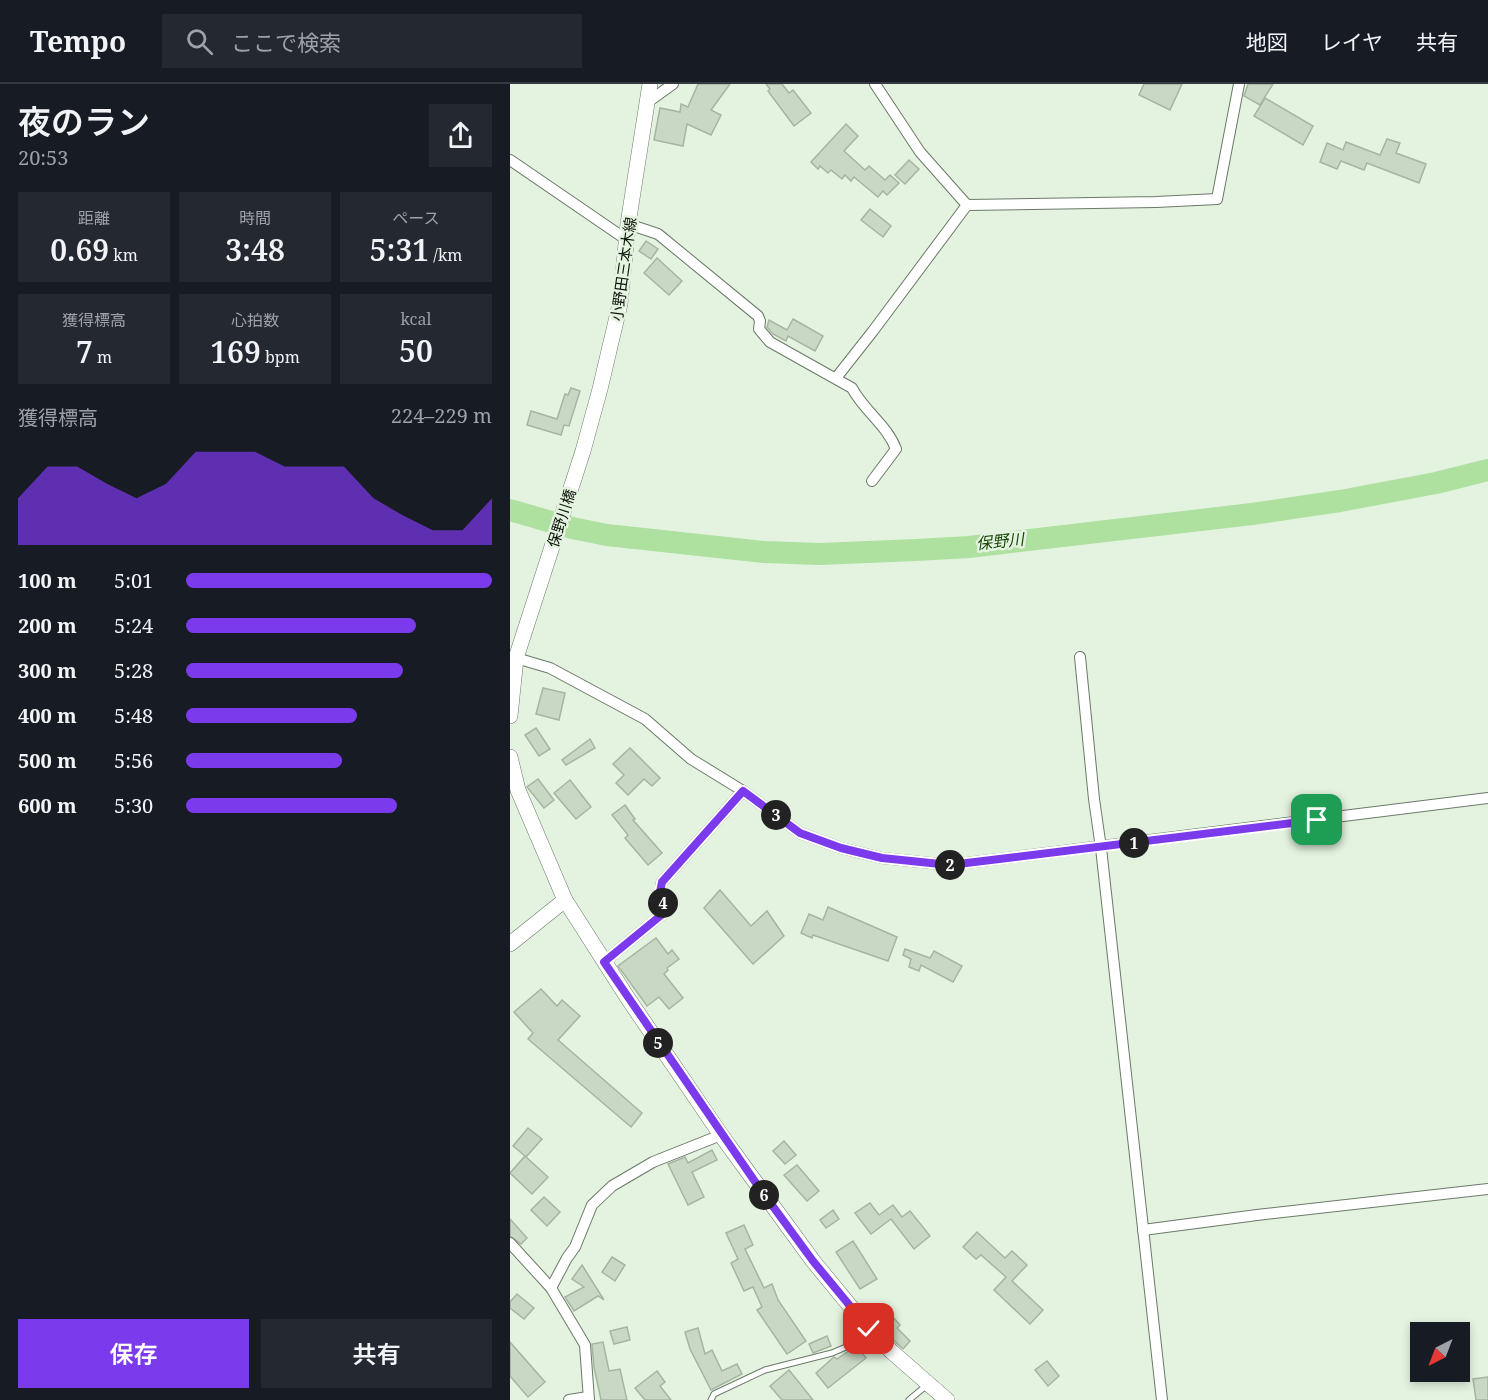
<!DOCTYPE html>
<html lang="ja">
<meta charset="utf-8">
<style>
body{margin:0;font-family:"Noto Serif","Noto Sans JP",serif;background:#242831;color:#f1f3f6;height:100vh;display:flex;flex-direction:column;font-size:22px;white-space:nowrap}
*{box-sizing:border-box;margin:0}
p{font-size:20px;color:#9ea1a6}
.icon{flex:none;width:33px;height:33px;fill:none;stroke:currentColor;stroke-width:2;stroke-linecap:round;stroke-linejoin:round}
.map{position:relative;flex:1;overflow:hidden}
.details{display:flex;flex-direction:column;background:#171b24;width:510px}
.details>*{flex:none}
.needle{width:39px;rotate:222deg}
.buttons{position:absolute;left:900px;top:1238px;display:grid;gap:12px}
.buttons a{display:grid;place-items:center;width:60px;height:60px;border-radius:0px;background:#171b24;box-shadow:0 3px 9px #0003;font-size:30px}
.pin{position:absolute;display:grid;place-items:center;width:51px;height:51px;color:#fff;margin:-26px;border-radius:12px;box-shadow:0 3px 9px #0006}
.km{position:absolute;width:30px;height:30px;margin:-15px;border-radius:50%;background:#222;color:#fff;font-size:16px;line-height:30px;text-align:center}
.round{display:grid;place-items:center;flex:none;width:63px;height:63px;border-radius:0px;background:#242831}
.head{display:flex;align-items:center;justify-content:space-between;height:102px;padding:0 18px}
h1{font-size:33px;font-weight:600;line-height:45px}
.stats{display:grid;grid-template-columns:repeat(3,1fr);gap:9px;height:102px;padding:6px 18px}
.stats div{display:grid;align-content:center;border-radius:0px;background:#242831;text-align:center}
.stats b{font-size:30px;font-weight:600}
.stats small{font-size:16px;font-weight:400}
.stats p{font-size:16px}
.chart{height:168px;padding:12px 18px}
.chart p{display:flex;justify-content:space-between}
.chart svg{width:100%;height:108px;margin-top:6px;fill:#7c3aed;opacity:.7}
.action{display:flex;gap:12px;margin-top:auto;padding:12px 18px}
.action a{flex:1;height:69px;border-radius:0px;background:#7c3aed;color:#fff;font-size:24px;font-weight:600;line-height:69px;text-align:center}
.action a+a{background:#242831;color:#f1f3f6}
ul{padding:0 18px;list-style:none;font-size:20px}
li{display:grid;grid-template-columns:96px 72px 1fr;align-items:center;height:45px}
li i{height:15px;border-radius:8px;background:#7c3aed}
header{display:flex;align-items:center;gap:36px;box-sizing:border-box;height:84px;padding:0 30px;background:#171b24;border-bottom:2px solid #363941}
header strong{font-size:28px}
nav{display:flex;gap:33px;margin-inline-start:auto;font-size:21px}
.search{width:420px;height:54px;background:#242831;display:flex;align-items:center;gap:15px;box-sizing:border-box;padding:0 21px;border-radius:0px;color:#9ea1a6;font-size:22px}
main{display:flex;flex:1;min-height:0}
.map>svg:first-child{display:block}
</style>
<header>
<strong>Tempo</strong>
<div class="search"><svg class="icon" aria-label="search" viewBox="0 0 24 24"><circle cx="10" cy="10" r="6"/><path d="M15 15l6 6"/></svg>ここで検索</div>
<nav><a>地図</a><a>レイヤ</a><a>共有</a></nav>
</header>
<main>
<section class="details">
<div class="head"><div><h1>夜のラン</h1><p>20:53</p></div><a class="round"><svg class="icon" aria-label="share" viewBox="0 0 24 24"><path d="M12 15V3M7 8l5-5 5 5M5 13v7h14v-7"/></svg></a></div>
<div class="stats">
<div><p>距離</p><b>0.69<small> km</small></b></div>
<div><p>時間</p><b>3:48</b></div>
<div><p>ペース</p><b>5:31<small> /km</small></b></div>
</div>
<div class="stats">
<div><p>獲得標高</p><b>7<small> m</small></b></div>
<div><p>心拍数</p><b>169<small> bpm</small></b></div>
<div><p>kcal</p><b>50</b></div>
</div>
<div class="chart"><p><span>獲得標高</span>224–229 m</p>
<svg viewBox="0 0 160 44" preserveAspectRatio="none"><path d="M0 44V25L10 12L20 12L30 19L40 25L50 19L60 6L70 6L80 6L90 12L100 12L110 12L120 25L130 32L140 38L150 38L160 25V44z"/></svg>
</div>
<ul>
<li><b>100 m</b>5:01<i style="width:100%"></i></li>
<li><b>200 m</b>5:24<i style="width:75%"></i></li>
<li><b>300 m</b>5:28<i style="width:71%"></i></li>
<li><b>400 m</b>5:48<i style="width:56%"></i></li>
<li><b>500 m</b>5:56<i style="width:51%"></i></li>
<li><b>600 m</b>5:30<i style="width:69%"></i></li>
</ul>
<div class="action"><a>保存</a><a>共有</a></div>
</section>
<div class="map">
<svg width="978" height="1316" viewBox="0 0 978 1316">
<rect width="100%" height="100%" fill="#e4f3e0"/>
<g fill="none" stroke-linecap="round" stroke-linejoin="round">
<path stroke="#aee0a0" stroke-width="22" d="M0,426l62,18 35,7 157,17 56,2 96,-4 53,-3 283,-33 88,-13 96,-18 52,-13"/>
</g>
<g fill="#c9d8c4" stroke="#a6b4a2" stroke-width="1.5">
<path d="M188,0h32l-19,26 10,5 -10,20 -24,-11 -4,22 -29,-6 6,-32 20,4 1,-8 7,3z"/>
<path d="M256,0h16l7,9 4,-3 18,23 -17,13 -26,-35 2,-2z"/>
<path d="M634,0h38l-12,26 -31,-15z"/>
<path d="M738,0h25l-13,21 -16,-9z"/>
<path d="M755,14l48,28 -10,19 -49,-29z"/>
<path d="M336,40l12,12 -14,15 21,19 4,-4 16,14 5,-5 9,8 -12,12 -4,-4 -5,6 -24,-20 -3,4 -6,-6 -3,4 -11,-9 -3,3 -8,-7 -2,3 -7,-7z"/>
<path d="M877,55l13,4 -4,10 30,11 -7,19 -52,-20 -3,7 -23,-9 -4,8 -17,-7 7,-19 16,7 3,-8 34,13z"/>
<path d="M399,76l10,9 -14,15 -10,-9z"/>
<path d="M360,125l21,17 -8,11 -22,-17z"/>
<path d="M136,157l12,8 -7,10 -12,-8z"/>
<path d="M147,174l25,23 -13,14 -25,-22z"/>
<path d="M283,235l30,17 -8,15 -27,-15 -2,5 -13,-7 -6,-7 2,-7 18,10z"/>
<path d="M61,304l9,3 -11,35 -5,-1 -3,10 -34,-10 4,-14 26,8 8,-25 3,1z"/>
<path d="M33,604l22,5 -6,27 -23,-6z"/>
<path d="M26,644l14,21 -11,7 -14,-21z"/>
<path d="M80,655l5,9 -29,17 -4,-5z"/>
<path d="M120,664l30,30 -8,8 -8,-7 -16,16 -12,-12 8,-8 -11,-11z"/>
<path d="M28,695l16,21 -10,8 -17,-21z"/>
<path d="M60,696l21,27 -15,12 -22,-26z"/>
<path d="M115,721l10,14 -2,1 29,33 -14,12 -23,-27 3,-3 -16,-20z"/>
<path d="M210,806l31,36 16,-15 17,25 -31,28 -49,-56z"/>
<path d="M318,823l69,30 -9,24 -75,-26 -1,3 -11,-5 8,-19 14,6z"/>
<path d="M146,854l12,16 4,-4 7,9 -12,9 1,2 -4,4 19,24 -14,11 -10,-12 -12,9 -29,-40z"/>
<path d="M395,865l25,9 4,-7 28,15 -9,16 -32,-17 -2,6 -10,-4 2,-8 -8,-4z"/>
<path d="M31,905l16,17 5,-6 18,16 -22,24 84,73 -11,14 -103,-88 5,-6 -19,-21z"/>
<path d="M18,1044l14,11 -16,18 22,20 -16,17 -22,-21 15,-17 -12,-10z"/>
<path d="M274,1057l12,14 -11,9 -12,-13z"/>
<path d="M202,1066l5,10 -25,12 12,25 -16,8 -20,-41 17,-7 3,6z"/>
<path d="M287,1081l22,26 -12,10 -23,-26z"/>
<path d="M34,1113l16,15 -13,14 -16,-16z"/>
<path d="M360,1119l9,12 14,-10 9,12 8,-6 20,25 -16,13 -23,-30 -20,15 -16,-21z"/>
<path d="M323,1126l6,9 -13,9 -6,-8z"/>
<path d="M0,1135l17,19 -6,6 -11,-8z"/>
<path d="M234,1141l9,20 -8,4 19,39 8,-4 6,16 28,41 -19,13 -30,-44 5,-3 -9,-20 -9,4 -13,-28 7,-4 -12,-26z"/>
<path d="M467,1148l28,26 7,-7 15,14 -15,16 31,29 -13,14 -36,-34 12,-13 -25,-22 -5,4 -13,-12z"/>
<path d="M343,1157l24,38 -17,10 -24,-37z"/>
<path d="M102,1173l13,8 -10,16 -13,-9z"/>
<path d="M72,1181l22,35 -6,-4 -24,15 -9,-14 19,-10 -12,-8z"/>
<path d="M7,1210l17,14 -10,11 -14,-11v-6z"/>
<path d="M383,1233l7,8 -3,3 13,13 -7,8 -22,-21z"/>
<path d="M117,1243l3,13 -16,4 -4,-13z"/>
<path d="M188,1244l7,26 7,-4 10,21 15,-7 5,10 -31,16 -21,-41 -5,-17z"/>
<path d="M317,1252l4,10 -18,7 -4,-9z"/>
<path d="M0,1258l35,40 -17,15 -18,-21z"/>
<path d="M93,1258l6,29 11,-2 7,31h-26l-7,-33 -2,-23z"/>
<path d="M346,1262l10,12 -38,30 -12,-15 18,-16 3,2z"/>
<path d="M537,1277l12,15 -11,10 -13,-16z"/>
<path d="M279,1286l24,30h-31l-12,-14z"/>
<path d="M147,1287l8,11 -5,4 11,14h-26l-10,-12z"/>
<path d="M978,1293v23h-12l-3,-21z"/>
</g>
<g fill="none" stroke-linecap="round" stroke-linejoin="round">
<g stroke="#6b7968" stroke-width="7">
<g id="lane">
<path d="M201,1316l3,-6 51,-24 67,-17 14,-6 22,-17"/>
<path d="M399,1316l18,-15"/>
</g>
</g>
<g stroke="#6b7968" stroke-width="12">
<g id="street">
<path d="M365,0l45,68 47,53"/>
<path d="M138,18l25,-18"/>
<path d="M0,76l117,80"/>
<path d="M457,121l189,-3 61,-3 22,-115"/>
<path d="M118,140l30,10 100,82 2,5 -1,8 11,13 82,46c12,23 35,37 44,61l-24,32"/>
<path d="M326,294l37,-47 94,-126"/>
<path d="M570,573l14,142 7,49 61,552"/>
<path d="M6,574l34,10 95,51 46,40 52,32 57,42 41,15 41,10 68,7 538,-67"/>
<path d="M94,878l61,-50c-2,-9 -6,-22 -3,-30l81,-91"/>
<path d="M633,1146l114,-15 231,-26"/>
<path d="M0,1159l41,45 34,57 4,55"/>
<path d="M41,1204l16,-30 8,-11 17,-42 20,-19 41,-24 68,-27"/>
<path d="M59,1316l19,-3"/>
</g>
</g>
<g stroke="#6b7968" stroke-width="16">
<g id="secondary">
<path d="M0,632l6,-58 67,-207 17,-62 20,-85 8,-80 22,-140"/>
<path d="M0,673l8,33 47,110 62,97 94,138 92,126 56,68 23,23 55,48"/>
<path d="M0,860l55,-44"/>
</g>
</g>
<use href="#lane" stroke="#fff" stroke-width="5"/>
<use href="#street" stroke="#fff" stroke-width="10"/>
<use href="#secondary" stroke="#fff" stroke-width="15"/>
</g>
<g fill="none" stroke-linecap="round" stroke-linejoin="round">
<g stroke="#fff" stroke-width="12">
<path id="route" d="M359,1245l-56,-68 -55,-75 -154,-224 61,-50 -1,-12 -4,-8 2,-10 81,-91 57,42 41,15 41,10 68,7 367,-45"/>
</g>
<use href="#route" stroke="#7c3aed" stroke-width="8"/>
</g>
<g text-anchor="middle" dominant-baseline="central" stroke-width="5" stroke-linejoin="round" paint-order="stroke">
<g font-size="15" fill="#0c110a" stroke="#e4f3e0">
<text transform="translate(113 185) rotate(-82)">小野田三本木線</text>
<text transform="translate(51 434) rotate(-72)">保野川橋</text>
</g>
<g font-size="16" font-style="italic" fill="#184706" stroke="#e4f3e0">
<text transform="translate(490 457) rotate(-6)">保野川</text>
</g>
</g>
</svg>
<div class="buttons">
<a><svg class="needle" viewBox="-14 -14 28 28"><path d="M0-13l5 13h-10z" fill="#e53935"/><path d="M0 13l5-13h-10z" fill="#9ea1a6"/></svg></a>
</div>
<div class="pin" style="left:807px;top:736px;background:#1e9e55"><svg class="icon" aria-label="arrive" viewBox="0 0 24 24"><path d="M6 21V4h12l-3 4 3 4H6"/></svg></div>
<div class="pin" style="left:359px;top:1245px;background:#d93025"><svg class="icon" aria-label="check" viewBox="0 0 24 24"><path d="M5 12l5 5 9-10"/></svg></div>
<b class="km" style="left:624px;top:759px">1</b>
<b class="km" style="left:440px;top:781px">2</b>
<b class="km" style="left:266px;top:731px">3</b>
<b class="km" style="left:153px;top:819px">4</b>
<b class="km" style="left:148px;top:959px">5</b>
<b class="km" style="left:254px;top:1111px">6</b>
</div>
</main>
